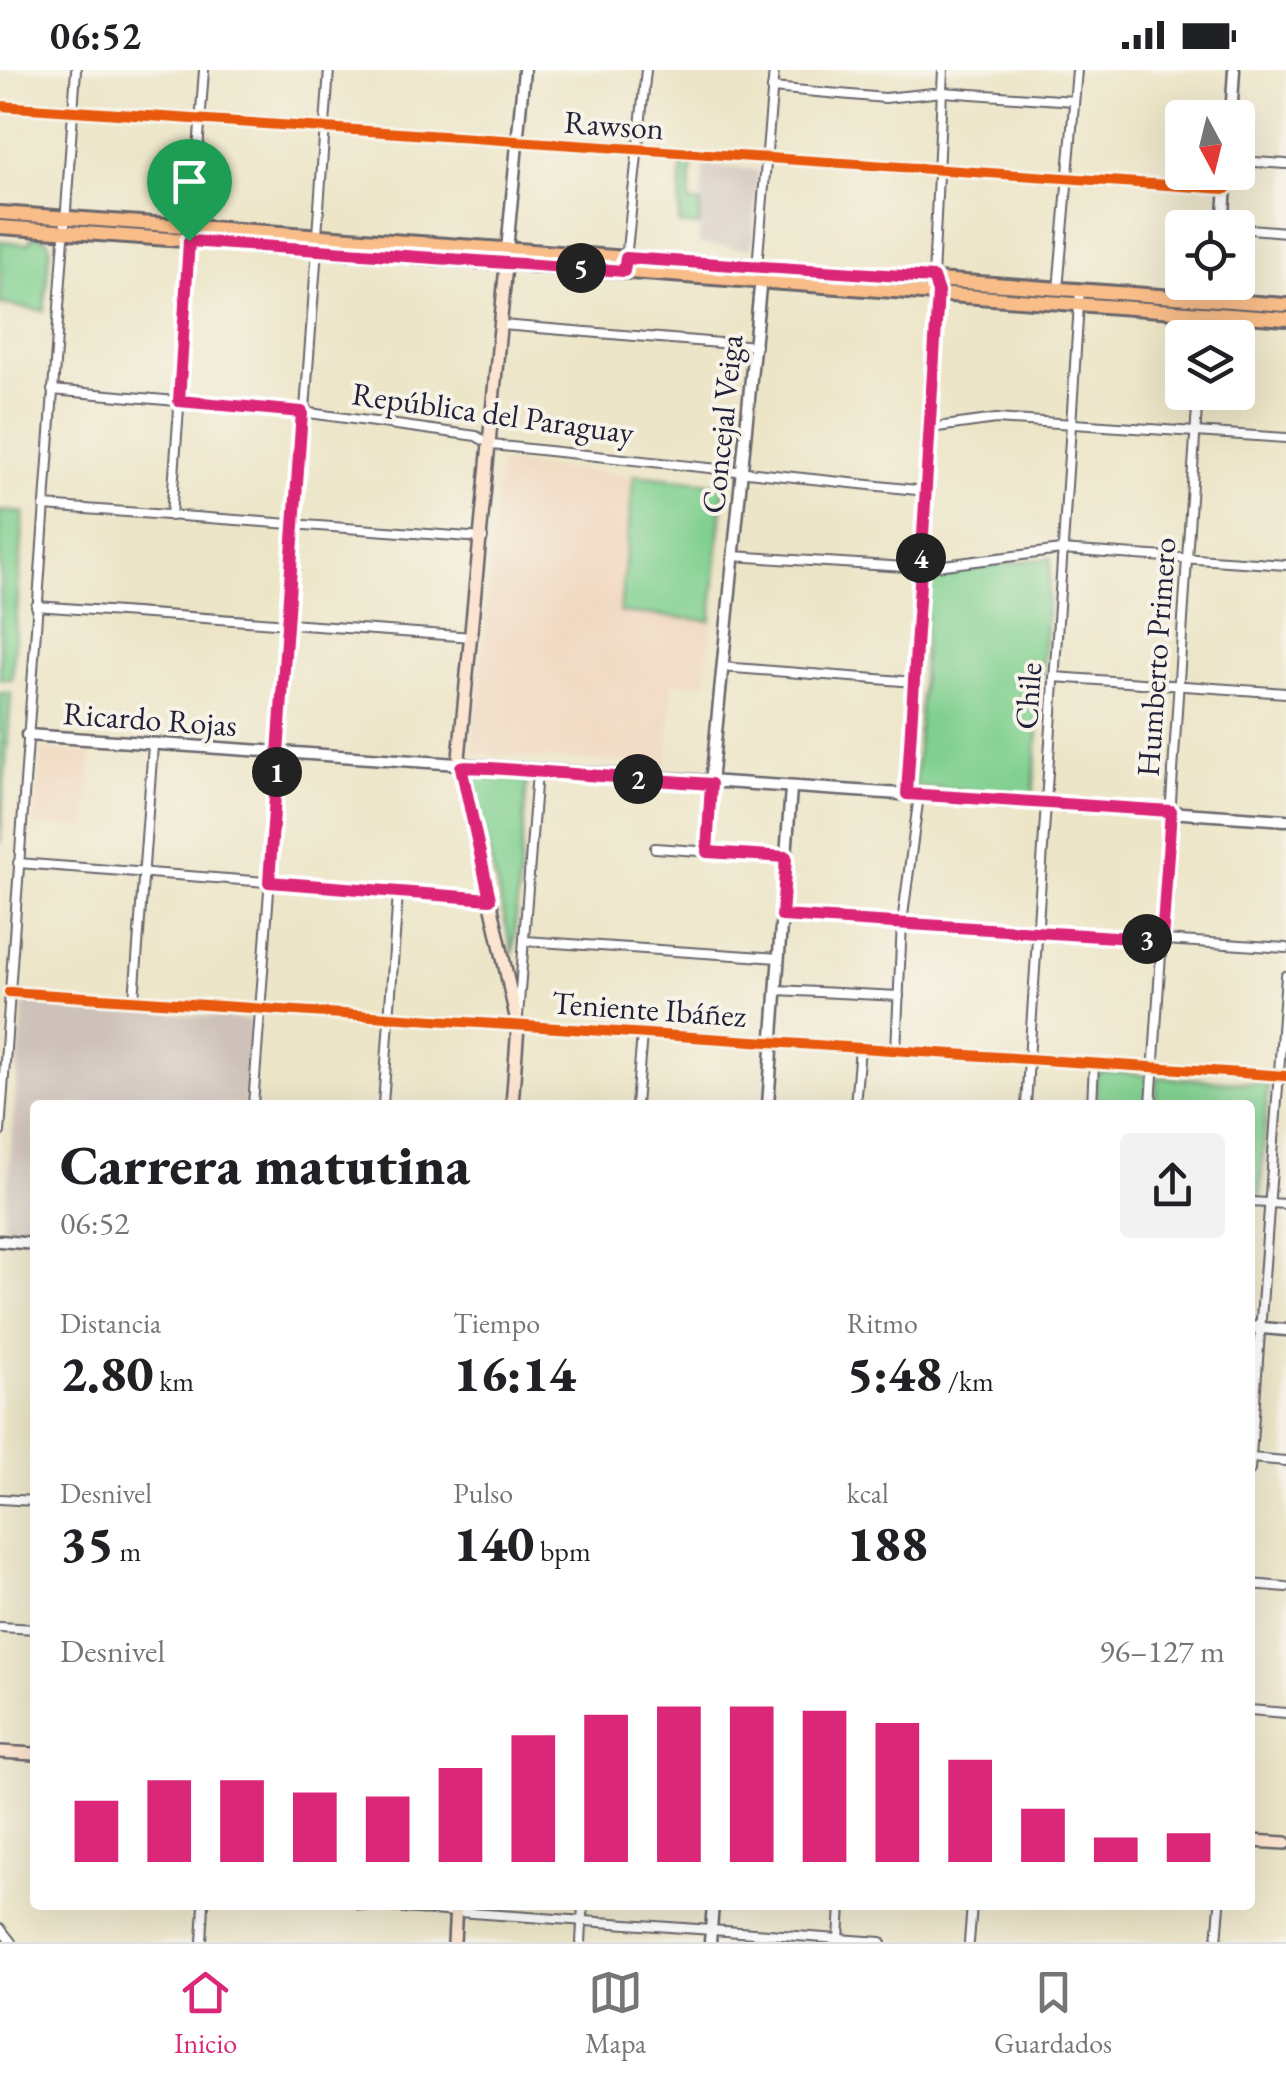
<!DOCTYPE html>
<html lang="es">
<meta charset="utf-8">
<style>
body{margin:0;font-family:"EB Garamond",serif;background:#f2f2f2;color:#202124;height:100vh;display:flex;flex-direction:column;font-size:38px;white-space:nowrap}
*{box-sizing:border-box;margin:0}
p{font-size:32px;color:#757577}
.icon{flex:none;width:55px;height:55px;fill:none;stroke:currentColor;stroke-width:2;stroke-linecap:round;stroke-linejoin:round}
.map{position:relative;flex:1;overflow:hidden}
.panel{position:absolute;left:30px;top:1030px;width:1225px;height:810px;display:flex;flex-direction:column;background:#fff;border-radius:10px;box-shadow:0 10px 40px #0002}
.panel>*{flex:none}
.needle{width:65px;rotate:173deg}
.controls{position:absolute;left:1165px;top:30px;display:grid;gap:20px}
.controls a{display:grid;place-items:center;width:90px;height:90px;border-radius:10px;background:#fff;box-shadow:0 10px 40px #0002;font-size:50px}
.pin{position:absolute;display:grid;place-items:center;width:85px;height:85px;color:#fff;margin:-102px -42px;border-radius:50% 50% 50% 0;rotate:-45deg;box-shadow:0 0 10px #0007}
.pin .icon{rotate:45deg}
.km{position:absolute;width:50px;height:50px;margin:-25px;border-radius:50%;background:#222;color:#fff;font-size:28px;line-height:50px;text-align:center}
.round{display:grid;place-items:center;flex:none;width:105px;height:105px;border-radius:10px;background:#f2f2f2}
.headline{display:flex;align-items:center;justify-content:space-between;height:170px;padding:0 30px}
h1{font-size:55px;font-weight:800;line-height:75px}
.metrics{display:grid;grid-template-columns:repeat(3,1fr);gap:15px;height:170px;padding:10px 30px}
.metrics div{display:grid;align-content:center}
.metrics b{font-size:50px;font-weight:800}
.metrics small{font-size:28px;font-weight:400}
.metrics p{font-size:28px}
.chart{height:280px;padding:20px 30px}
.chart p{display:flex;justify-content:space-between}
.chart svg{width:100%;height:180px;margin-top:10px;stroke:#db2777;stroke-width:6}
.status{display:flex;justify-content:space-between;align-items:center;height:70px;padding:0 50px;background:#fff;direction:ltr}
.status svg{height:28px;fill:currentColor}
.tab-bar{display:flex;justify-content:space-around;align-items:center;height:140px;border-top:2px solid #e0e0e0;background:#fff;font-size:28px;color:#757577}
.tab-bar a{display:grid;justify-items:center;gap:5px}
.tab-bar .current{color:#db2777}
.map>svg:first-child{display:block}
</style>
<div class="status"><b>06:52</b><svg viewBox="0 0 49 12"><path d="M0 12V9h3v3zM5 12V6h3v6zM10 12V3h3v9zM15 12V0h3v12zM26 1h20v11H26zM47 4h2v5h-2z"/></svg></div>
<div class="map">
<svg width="1286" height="1872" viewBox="0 0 1286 1872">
<rect width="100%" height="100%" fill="#f7f3e8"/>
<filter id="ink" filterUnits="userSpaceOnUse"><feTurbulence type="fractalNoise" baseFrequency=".01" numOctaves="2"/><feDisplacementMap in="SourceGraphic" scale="20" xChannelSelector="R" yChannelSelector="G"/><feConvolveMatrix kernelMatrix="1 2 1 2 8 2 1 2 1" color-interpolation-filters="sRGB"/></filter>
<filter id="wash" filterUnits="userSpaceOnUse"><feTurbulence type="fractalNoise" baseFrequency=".0048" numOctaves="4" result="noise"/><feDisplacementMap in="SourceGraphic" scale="40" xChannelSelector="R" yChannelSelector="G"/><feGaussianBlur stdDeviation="2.25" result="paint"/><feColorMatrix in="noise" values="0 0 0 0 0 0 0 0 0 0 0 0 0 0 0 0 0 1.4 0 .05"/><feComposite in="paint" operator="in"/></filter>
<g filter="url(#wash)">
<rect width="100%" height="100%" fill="#ece5c7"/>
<g fill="#f0d5bc">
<path d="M500,393l227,22 -22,198h-33l-4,82 -196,-11z"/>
<path d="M43,679l49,5 -6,74 -52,-3z"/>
</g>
<g fill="#cec1b9">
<path d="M704,96l54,4 -7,79 -53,-5z"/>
<path d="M24,931l226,19 -6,85h-209v133l-32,-3z"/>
</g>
<g fill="#81d090" stroke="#527966" stroke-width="2.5">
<path d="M682,92h10l-3,40 12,2 -2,22 -20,-2z"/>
<path d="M33,166l13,2 4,8 -6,65 -44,-7v-63l27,3z"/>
<path d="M634,405l90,9 -13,137 -91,-9z"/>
<path d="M0,441l24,2 -12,166h-12z"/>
<path d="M1051,488l-18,238 -118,-9 14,-215z"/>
<path d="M0,623h11l-11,152z"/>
<path d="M474,704l53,6 -14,175 -42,-179z"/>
<path d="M1102,1001l46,4v30h-53l1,-28z"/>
<path d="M1157,1007l111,7 -8,115 -10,-1v-93h-95z"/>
</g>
</g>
<g filter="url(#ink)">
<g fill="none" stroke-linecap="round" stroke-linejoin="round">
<g stroke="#69666c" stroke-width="12">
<g id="minor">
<path d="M772,18l113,10 58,-6 131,9"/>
<path d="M0,36l1226,83"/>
<path d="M1238,91l48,3"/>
<path d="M1238,158l48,4"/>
<path d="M317,165l12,-165"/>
<path d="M626,189l20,-189"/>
<path d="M757,197l17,-197"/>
<path d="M1058,220l19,-220"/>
<path d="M502,255l254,21"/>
<path d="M1201,268l5,-25"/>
<path d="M52,320l250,22 174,24 16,9 434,46"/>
<path d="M930,358l66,-9 290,19"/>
<path d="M44,436l439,32"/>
<path d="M171,446l33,-446"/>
<path d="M733,486l188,12 140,-18 225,15"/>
<path d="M36,536l437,31"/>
<path d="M722,597l193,15"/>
<path d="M1054,607l232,16"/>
<path d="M907,725l31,-503 -5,-14 10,-208"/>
<path d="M655,778l131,9"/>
<path d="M707,782l4,-69"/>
<path d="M18,793l472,36"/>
<path d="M782,845l504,33"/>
<path d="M525,871l254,17"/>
<path d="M777,920l122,6"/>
<path d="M9,922l1277,84"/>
<path d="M134,930l19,-255"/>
<path d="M518,946l19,-244"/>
<path d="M896,980l6,-127 17,-128"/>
<path d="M253,1035l64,-856"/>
<path d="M383,1035l15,-212"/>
<path d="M636,1035l6,-71"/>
<path d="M855,1035l5,-57"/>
<path d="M1026,1035l54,-816"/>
<path d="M1092,1035l2,-42"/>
<path d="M1151,1035l47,-713"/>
<path d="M0,1062l76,-1062"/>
<path d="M1250,1132l36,2"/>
<path d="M1251,1388l35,3"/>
<path d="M1250,1400l36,-494"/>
<path d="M0,1429l35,2"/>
<path d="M1250,1514l36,3"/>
<path d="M0,1557l35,2"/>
<path d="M1250,1640l36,3"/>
<path d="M360,1835l521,37"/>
<path d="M0,1858l11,14"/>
<path d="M839,1869l2,-34"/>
<path d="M202,1872l2,-37"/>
<path d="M581,1872l2,-37"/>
<path d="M969,1872l3,-37"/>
<path d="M1217,1872l3,-37"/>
</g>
</g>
<g stroke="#69666c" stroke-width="15">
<g id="tertiary">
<path d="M1231,48l3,-48"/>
<path d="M1223,158l4,-56"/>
<path d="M507,180l17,-180"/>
<path d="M1217,229l2,-17"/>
<path d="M27,665l1259,85"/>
<path d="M711,713l50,-506"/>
<path d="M768,1035l23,-317"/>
<path d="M0,1171l35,3"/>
<path d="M1250,1257l36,3"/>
<path d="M710,1872l3,-37"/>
</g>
</g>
<g stroke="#69666c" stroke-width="16">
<g id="secondary">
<path d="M507,185l-48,503 59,268 -6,79"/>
<path d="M0,1682l35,2"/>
<path d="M1250,1771l36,2"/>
<path d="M454,1872l2,-37"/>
</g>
</g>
<g stroke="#69666c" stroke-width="18">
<g id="primary">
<path d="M0,143l1286,92"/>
<path d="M0,157l1286,92"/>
</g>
</g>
<use href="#minor" stroke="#fff" stroke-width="8"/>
<use href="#tertiary" stroke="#fff" stroke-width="10"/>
<use href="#secondary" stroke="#fce5d0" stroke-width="11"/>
<use href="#primary" stroke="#f8bd89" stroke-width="12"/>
<g stroke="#f7f3e8" stroke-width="16">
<g id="cycleway">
<path d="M0,36l1226,83"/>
<path d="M9,922l1277,84"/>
</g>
</g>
<use href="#cycleway" stroke="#e8590c" stroke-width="10"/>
</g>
</g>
<g fill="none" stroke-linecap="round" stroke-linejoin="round" filter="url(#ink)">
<g stroke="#fff" stroke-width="20">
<path id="route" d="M189,171l435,30 2,-13 307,20 5,14 -31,502 264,17 -9,129 -380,-24 4,-59 -79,-5 4,-68 -221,-16 -29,-1 29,132 -221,-17 33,-470 -123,-11z"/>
</g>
<use href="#route" stroke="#db2777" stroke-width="12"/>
</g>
<g text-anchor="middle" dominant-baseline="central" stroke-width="8" stroke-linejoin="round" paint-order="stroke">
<g font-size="32" fill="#22223b" stroke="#f7f3e8">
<text transform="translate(614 55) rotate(4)">Rawson</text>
<text transform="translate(493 343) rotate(8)">República del Paraguay</text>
<text transform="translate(722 354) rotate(-84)">Concejal Veiga</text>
<text transform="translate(1156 587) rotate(-86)">Humberto Primero</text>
<text transform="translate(1028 626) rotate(-86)">Chile</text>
<text transform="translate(150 649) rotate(4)">Ricardo Rojas</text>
<text transform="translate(649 939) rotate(4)">Teniente Ibáñez</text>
</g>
</g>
</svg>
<div class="controls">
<a><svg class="needle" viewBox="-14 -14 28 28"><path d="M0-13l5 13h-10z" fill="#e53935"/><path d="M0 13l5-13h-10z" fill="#757577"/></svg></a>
<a><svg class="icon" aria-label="locate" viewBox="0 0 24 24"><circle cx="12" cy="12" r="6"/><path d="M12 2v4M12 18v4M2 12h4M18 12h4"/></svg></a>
<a><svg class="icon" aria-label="layers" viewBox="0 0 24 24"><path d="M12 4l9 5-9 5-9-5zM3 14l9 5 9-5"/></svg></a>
</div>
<div class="pin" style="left:189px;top:171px;background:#1e9e55"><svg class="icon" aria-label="arrive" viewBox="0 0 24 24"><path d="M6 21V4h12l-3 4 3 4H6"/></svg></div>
<b class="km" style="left:277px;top:702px">1</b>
<b class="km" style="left:638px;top:709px">2</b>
<b class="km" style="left:1147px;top:869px">3</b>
<b class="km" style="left:921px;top:488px">4</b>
<b class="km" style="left:581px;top:198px">5</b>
<section class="panel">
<div class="headline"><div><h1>Carrera matutina</h1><p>06:52</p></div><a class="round"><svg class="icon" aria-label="share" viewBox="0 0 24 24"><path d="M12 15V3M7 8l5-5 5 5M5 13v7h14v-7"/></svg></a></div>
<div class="metrics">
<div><p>Distancia</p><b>2.80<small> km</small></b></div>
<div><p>Tiempo</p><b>16:14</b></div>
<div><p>Ritmo</p><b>5:48<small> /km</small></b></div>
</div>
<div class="metrics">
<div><p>Desnivel</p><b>35<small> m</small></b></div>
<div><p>Pulso</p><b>140<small> bpm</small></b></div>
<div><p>kcal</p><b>188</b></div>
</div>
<div class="chart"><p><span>Desnivel</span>96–127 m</p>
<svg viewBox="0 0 160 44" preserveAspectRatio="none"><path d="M5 44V29M15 44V24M25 44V24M35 44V27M45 44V28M55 44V21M65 44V13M75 44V8M85 44V6M95 44V6M105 44V7M115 44V10M125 44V19M135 44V31M145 44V38M155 44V37"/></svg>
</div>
</section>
</div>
<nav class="tab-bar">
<a class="current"><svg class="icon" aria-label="home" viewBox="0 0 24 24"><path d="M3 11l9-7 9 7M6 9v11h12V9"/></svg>Inicio</a>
<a><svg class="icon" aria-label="map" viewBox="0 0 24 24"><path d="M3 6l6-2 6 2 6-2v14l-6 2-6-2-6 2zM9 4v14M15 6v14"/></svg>Mapa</a>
<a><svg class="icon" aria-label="saved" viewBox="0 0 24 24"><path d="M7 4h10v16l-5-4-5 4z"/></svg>Guardados</a>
</nav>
